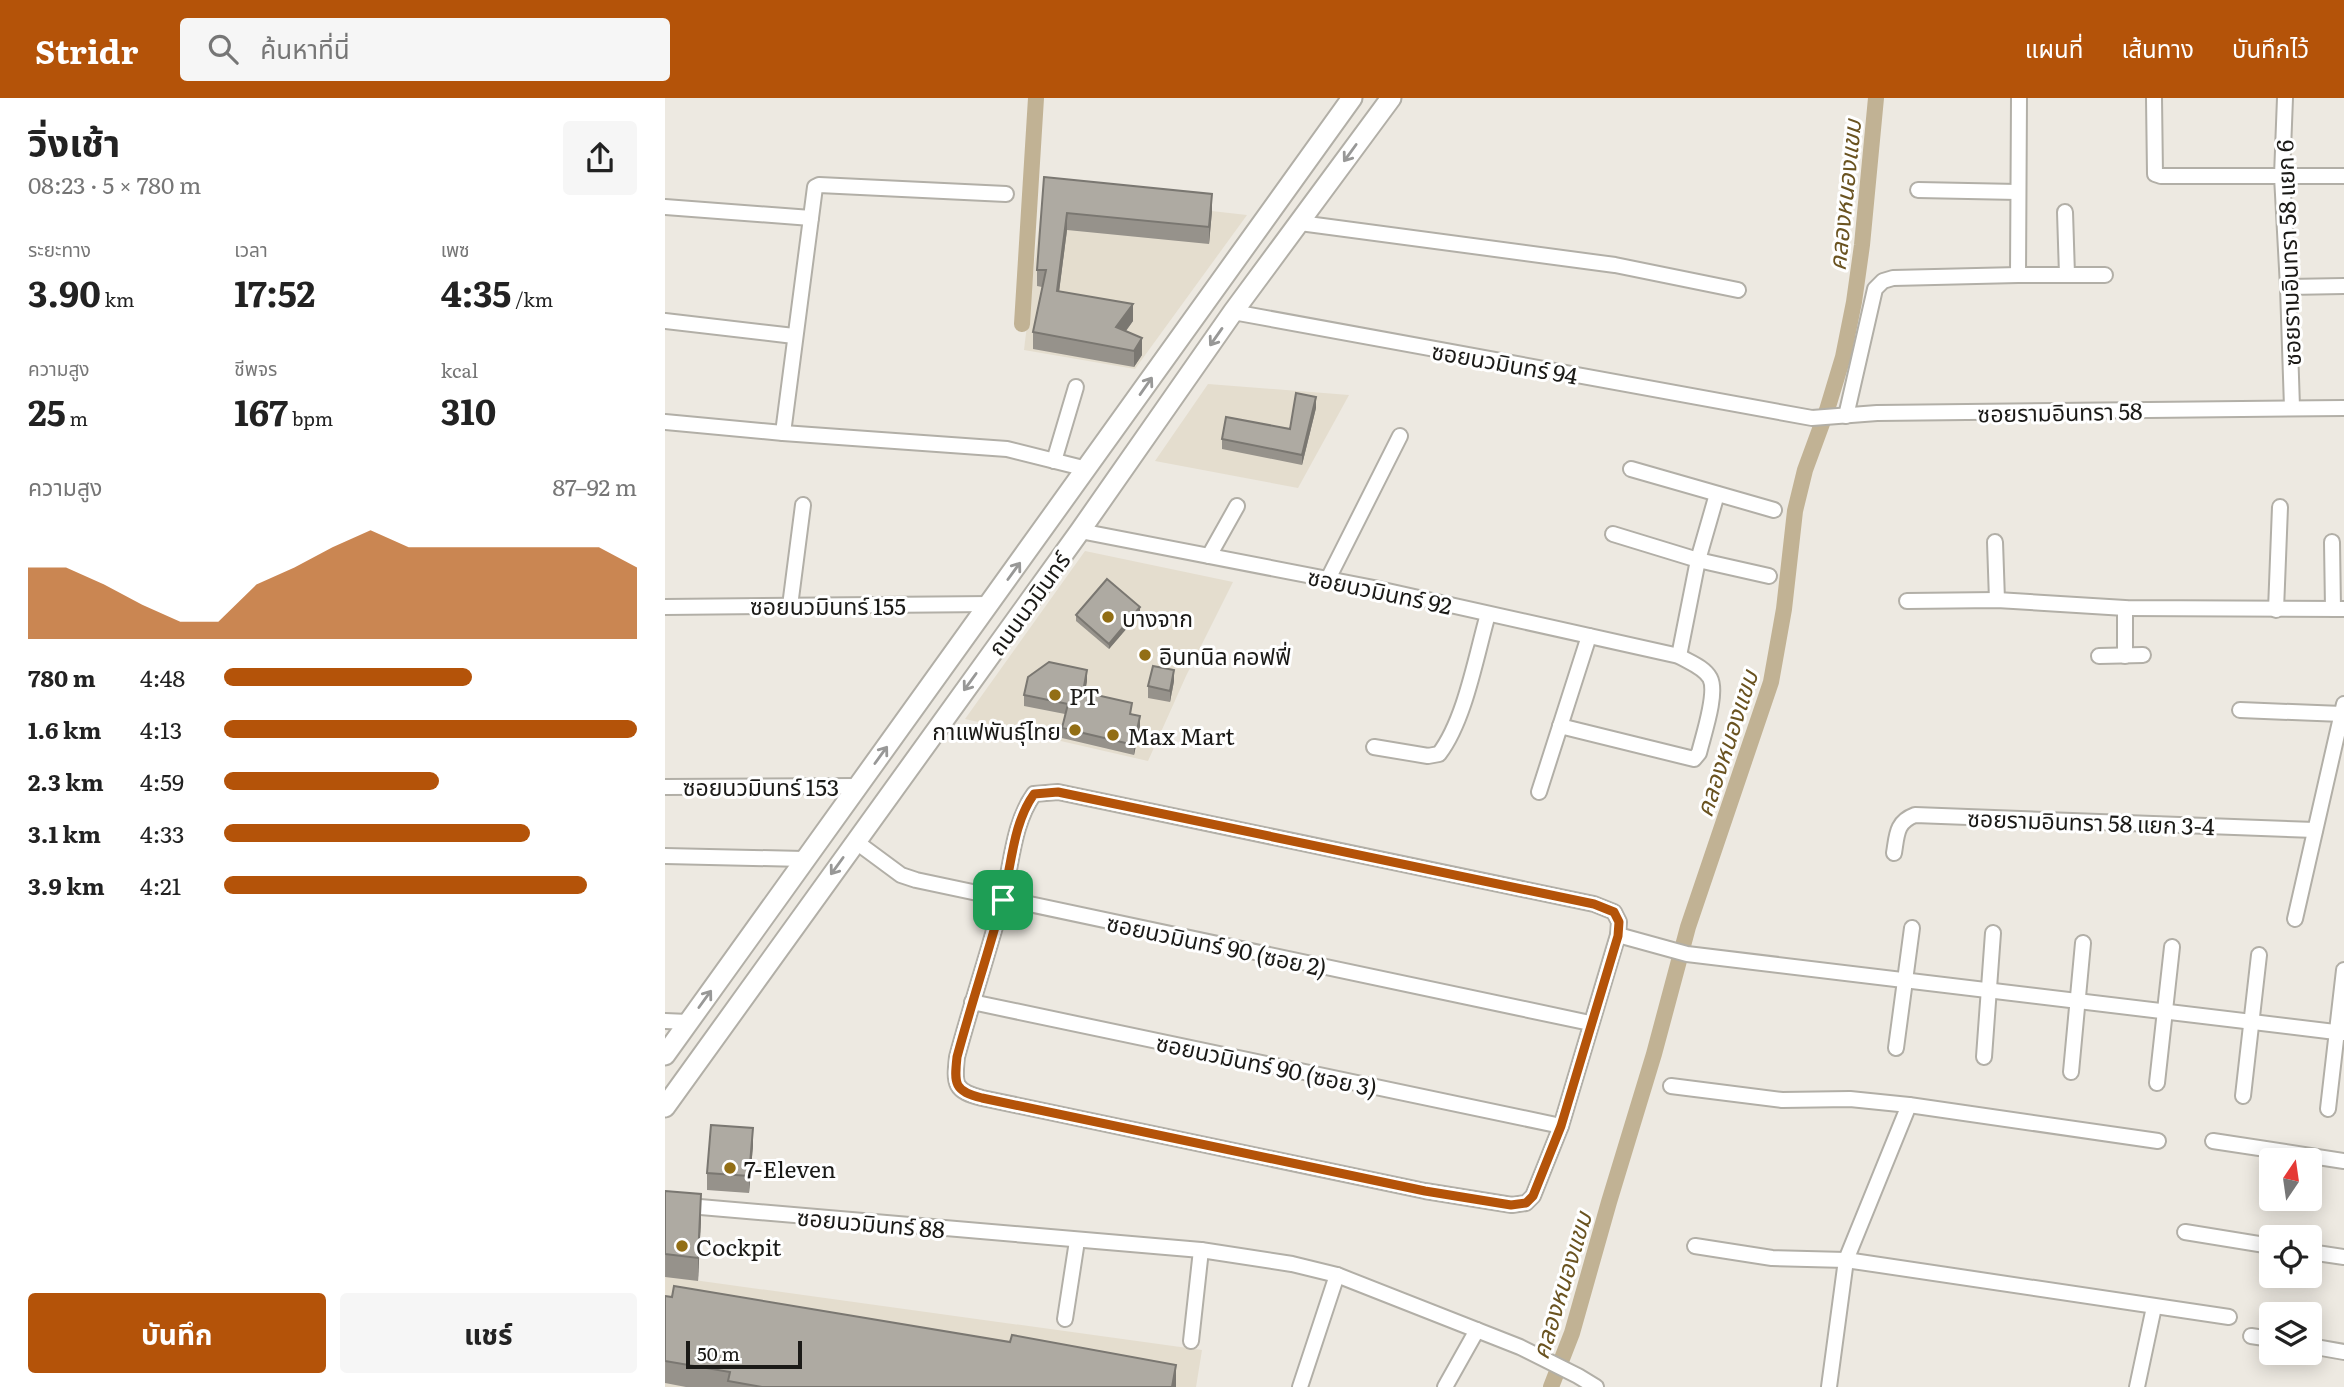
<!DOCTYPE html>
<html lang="th">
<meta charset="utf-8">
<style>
body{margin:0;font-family:Literata,"Noto Sans Thai",serif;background:#f6f6f6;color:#222;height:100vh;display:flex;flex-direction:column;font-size:26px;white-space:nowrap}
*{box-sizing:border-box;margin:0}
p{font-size:23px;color:#767676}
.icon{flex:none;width:38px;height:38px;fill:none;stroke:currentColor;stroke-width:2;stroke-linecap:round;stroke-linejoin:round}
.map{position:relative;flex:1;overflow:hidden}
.details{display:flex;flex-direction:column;background:#fff;width:665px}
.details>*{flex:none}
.needle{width:46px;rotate:13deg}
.tools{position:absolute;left:1594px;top:1050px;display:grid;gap:14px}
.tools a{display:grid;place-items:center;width:63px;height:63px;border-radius:7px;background:#fff;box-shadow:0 4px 18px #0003;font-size:35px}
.scale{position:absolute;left:21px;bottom:18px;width:116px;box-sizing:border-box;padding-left:7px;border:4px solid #1b1a17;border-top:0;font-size:19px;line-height:24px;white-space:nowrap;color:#1b1a17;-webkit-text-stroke:5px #fff;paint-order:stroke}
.pin{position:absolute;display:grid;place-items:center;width:60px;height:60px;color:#fff;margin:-30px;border-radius:14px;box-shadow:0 4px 10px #0006}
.round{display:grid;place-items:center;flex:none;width:74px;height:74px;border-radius:7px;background:#f6f6f6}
.summary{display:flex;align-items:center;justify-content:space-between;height:119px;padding:0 28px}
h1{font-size:38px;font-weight:700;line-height:52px}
.figures{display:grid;grid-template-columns:repeat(3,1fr);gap:10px;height:119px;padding:7px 28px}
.figures div{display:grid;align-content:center}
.figures b{font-size:35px;font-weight:700}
.figures small{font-size:19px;font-weight:400}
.figures p{font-size:19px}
.chart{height:196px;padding:14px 28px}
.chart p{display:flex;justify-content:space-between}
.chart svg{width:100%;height:126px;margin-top:7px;fill:#b45309;opacity:.7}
.cta{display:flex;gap:14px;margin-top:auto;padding:14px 28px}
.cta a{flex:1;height:80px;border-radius:7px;background:#b45309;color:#fff;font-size:28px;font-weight:700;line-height:80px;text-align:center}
.cta a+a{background:#f6f6f6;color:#222}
ul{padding:0 28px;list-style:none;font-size:23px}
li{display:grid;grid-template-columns:112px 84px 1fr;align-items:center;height:52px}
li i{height:18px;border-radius:9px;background:#b45309}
header{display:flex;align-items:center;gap:42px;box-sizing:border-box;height:98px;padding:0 35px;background:#b45309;color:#fff}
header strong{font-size:33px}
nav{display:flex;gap:38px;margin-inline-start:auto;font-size:24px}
.search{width:490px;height:63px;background:#f6f6f6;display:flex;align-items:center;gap:18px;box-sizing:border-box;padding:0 24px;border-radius:7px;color:#767676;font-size:26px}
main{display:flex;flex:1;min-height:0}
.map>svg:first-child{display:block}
</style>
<header>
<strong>Stridr</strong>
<div class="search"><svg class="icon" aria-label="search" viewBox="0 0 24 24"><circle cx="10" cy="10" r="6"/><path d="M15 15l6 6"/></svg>ค้นหาที่นี่</div>
<nav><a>แผนที่</a><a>เส้นทาง</a><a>บันทึกไว้</a></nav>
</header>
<main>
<section class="details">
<div class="summary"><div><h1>วิ่งเช้า</h1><p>08:23 · 5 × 780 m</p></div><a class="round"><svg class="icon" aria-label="share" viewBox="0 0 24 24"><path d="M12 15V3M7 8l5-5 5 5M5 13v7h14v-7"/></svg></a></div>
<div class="figures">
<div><p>ระยะทาง</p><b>3.90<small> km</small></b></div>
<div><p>เวลา</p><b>17:52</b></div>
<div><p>เพซ</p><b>4:35<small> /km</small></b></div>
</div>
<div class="figures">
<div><p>ความสูง</p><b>25<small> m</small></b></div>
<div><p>ชีพจร</p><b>167<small> bpm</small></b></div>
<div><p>kcal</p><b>310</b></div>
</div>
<div class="chart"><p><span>ความสูง</span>87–92 m</p>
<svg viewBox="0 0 160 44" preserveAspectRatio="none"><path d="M0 44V19L10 19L20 25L30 32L40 38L50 38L60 25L70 19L80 12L90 6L100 12L110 12L120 12L130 12L140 12L150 12L160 19V44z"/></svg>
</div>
<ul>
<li><b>780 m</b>4:48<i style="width:60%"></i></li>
<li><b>1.6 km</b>4:13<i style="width:100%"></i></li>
<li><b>2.3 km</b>4:59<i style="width:52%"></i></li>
<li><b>3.1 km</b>4:33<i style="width:74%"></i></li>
<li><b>3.9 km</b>4:21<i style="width:88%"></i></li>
</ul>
<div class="cta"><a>บันทึก</a><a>แชร์</a></div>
</section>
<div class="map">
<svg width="1679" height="1289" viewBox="0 0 1679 1289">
<rect width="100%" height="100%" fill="#ede9e1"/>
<g fill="#e4ddce">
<path d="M378,94l204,23 -112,154 -111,-19z"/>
<path d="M543,286l141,11 -51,93 -143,-27z"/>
<path d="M420,453l148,31 -47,94 -38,85 -183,-42z"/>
<path d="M0,1178l537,74 -6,37h-531z"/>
</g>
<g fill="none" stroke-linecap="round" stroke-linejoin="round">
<g stroke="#c1b294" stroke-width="16">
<path d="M357,226l14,-226"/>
<path d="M886,1289l21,-54 37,-131 45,-148 34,-127 83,-245 13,-73 11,-98 10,-41 22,-60 16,-53 11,-55 8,-57 14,-147"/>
</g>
<g stroke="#b2afa7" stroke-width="18">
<g id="street">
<path d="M1489,0l1,76 6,2h183"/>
<path d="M1620,0l-3,78 6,111 4,120"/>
<path d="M1253,92l100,2"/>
<path d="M0,109l146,11"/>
<path d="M1400,114l2,63"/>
<path d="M635,125l315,42 123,25"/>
<path d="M1353,177l1,-177"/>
<path d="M1623,189l56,-1"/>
<path d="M568,214l579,106 65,-5 467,-5"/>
<path d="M0,223l129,15"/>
<path d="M1181,318l29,-127 8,-8 10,-3 125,-3h87"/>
<path d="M0,324l118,11 224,16 80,20"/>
<path d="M118,335l32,-246 4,-2 187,9"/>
<path d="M389,363l22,-74"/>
<path d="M966,371l143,41"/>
<path d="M415,433l294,57 305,68c10,6 25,11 31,22 8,15 -7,58 -11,75l-5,6 -134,-33"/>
<path d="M948,436l85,26 71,16"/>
<path d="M1330,444l2,58"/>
<path d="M1667,444l1,67"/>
<path d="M544,458l28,-50"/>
<path d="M663,481l72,-143"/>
<path d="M1242,503l90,-1 128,8 219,1"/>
<path d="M125,508l13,-101"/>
<path d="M0,509l326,-3"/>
<path d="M1460,510v48"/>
<path d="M1611,512l4,-103"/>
<path d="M1014,558l19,-96 19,-66"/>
<path d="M1434,558l44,-1"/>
<path d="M1575,612l102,4"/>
<path d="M709,649l54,9 11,-2c26,-34 37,-98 49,-140"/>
<path d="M0,689l193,-1"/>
<path d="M393,694l536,112 20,8 5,10 -1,13 -57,191 -28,70 -7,7 -14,2 -87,-14 -443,-93c-28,-7 -28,-14 -25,-41 14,-52 31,-103 45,-155 10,-36 10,-77 32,-108z"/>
<path d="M874,694l50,-156"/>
<path d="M190,743l46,34 15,5 674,143"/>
<path d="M1229,755c3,-18 2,-31 21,-38l400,15"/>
<path d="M0,758l139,3"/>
<path d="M1630,821l49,-215"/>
<path d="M953,837l69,19 657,79"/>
<path d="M307,904l589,124"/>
<path d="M0,923l23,1"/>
<path d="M1231,950l16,-120"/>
<path d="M1319,959l9,-124"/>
<path d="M1406,974l12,-129"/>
<path d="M1492,985l15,-136"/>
<path d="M1006,988l111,14 68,-1 59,6 249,36"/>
<path d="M1578,998l16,-141"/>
<path d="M1663,1011l16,-139"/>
<path d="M1548,1043l131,20"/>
<path d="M0,1106l536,46 91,14 45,11 183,72 58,29 18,11"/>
<path d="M1520,1134l86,14"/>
<path d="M1030,1148l77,12 74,2 383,57"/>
<path d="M1645,1154l34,5"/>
<path d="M400,1221l12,-78"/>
<path d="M1586,1238l20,3"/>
<path d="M526,1243l10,-91"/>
<path d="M1645,1248l34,6"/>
<path d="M635,1289l37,-112"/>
<path d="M780,1289l32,-57"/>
<path d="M1164,1289l17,-127 63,-155"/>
<path d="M1472,1289l17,-80"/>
</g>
</g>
<g stroke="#b2afa7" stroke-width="23">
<g id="secondary">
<path d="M0,957l687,-957"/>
<path d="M0,1009l415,-576 153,-219 158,-214"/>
</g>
</g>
<use href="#street" stroke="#fff" stroke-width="14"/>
<use href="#secondary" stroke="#fff" stroke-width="19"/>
</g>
<g fill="#96928b">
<path d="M379,79l168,34 -3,33 -142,-14 -8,61 74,30 -7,10 16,24 -8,12 -101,-18v-17l9,-45 -5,-1v-16z"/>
<path d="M651,310l-14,57 -80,-16v-10l68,-10z"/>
<path d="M475,515l-31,36 -33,-28v-6z"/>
<path d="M422,583l-2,11 47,22 8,12 -6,29 -72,-17v-10l3,-14 -41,-8v-11z"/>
<path d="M509,583l-4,21 -22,-4v-12z"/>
<path d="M88,1047l-4,48 -42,-3v-17z"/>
<path d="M0,1093l36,26 -3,64 -33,-4z"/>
<path d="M0,1198l7,1 504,90h-490l-21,-4z"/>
</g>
<g fill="#7a7771">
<path d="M547,96v17l-3,33v-17z"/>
<path d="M402,115v17l-10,78v-17z"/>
<path d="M468,206v17l-17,23v-17z"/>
<path d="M477,240v17l-8,12v-16z"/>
<path d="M651,299v11l-14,57v-10z"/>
<path d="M475,509v6l-31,36v-5z"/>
<path d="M422,572v11l-4,21v-10z"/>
<path d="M509,572v11l-4,21v-11z"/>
<path d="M475,618v10l-6,29v-10z"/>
<path d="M88,1030v17l-4,48v-17z"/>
<path d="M36,1096v23l-3,64v-23z"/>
<path d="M511,1267v22h-4z"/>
</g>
<g fill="#aeaaa2" stroke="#7a7771" stroke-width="2">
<path d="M379,79l168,17 -3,33 -142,-14 -10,78 76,13 -17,23 26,11 -8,13 -101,-19 13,-62h-9z"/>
<path d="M631,295l20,4 -14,58 -80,-16 4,-22 64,12z"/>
<path d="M442,481l33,28 -31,37 -33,-29z"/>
<path d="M384,564l38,8 -4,22 49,11 -2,11 10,2 -6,29 -72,-17 6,-24 -44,-9 4,-18z"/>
<path d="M488,568l21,4 -4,21 -22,-5z"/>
<path d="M46,1027l42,3 -4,48 -42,-3z"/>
<path d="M0,1093l36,3 -3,64 -33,-4z"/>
<path d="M9,1188l336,56 2,-7 164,30 -4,22h-410l-34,-6 2,-9 -65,-11v-65l7,1z"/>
</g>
<defs><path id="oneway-shaft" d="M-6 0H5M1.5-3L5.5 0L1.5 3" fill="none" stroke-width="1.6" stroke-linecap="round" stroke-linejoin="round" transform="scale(1.75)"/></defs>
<g stroke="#989897">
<use href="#oneway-shaft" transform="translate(685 55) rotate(126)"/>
<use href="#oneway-shaft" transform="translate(551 239) rotate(125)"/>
<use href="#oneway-shaft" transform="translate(481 288) rotate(-55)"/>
<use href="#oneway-shaft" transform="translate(349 473) rotate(-54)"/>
<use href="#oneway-shaft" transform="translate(305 584) rotate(126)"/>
<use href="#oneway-shaft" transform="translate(216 657) rotate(-54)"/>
<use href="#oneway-shaft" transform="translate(172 768) rotate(126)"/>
<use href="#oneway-shaft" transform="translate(40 901) rotate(-54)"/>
</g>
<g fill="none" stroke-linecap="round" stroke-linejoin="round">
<g stroke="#fff" stroke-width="14">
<path id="route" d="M393,694l536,112 20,8 5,10 -1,14 -57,190 -28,70 -7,7 -15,2 -86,-14 -443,-93c-28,-7 -28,-14 -25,-41 14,-52 31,-103 45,-155 10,-36 10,-77 32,-108z"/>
</g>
<use href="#route" stroke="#b45309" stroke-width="9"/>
</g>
<g fill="#926e15" stroke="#fff" stroke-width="2.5">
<circle cx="443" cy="519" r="7"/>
<circle cx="480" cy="557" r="7"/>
<circle cx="390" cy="597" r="7"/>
<circle cx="410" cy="632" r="7"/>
<circle cx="448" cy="637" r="7"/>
<circle cx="65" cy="1070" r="7"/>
<circle cx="17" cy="1148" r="7"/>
</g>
<g text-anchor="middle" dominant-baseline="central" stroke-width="6" stroke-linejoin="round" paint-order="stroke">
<g font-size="23" fill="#1b1a17" stroke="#fff">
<text transform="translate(1622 155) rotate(-92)">ซอยรามอินทรา 58 แยก 6</text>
<text transform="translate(840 264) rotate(10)">ซอยนวมินทร์ 94</text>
<text transform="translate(1395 313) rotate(-1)">ซอยรามอินทรา 58</text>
<text transform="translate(715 492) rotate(12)">ซอยนวมินทร์ 92</text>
<text transform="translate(363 505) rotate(-54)">ถนนนวมินทร์</text>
<text x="163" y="507">ซอยนวมินทร์ 155</text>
<text x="96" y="688">ซอยนวมินทร์ 153</text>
<text transform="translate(1426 723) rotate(2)">ซอยรามอินทรา 58 แยก 3-4</text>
<text transform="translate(552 846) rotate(12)">ซอยนวมินทร์ 90 (ซอย 2)</text>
<text transform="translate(602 966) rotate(12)">ซอยนวมินทร์ 90 (ซอย 3)</text>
<text transform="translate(206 1124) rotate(5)">ซอยนวมินทร์ 88</text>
</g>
<g font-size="23" fill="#1b1a17" stroke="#fff" text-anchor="start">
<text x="457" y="519">บางจาก</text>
<text x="494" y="557">อินทนิล คอฟฟี่</text>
<text x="404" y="597">PT</text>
<text x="396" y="632" text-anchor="end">กาแฟพันธุ์ไทย</text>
<text x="462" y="637">Max Mart</text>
<text x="79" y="1070">7-Eleven</text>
<text x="31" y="1148">Cockpit</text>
</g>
<g font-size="24" font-style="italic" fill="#6a5320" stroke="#fff">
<text transform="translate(1178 97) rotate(-84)">คลองหนองแขม</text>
<text transform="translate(1060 645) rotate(-72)">คลองหนองแขม</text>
<text transform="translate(895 1187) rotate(-73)">คลองหนองแขม</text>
</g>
</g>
</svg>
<div class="tools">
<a><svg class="needle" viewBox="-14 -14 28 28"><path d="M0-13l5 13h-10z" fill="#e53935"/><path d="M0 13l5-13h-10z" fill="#767676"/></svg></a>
<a><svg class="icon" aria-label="locate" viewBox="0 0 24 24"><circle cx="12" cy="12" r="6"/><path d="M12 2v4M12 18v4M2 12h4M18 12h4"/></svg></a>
<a><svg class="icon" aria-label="layers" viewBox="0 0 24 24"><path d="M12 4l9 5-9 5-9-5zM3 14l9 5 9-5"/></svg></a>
</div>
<div class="scale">50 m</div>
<div class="pin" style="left:338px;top:802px;background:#1e9e55"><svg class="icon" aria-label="arrive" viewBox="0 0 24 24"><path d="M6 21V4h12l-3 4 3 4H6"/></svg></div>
</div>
</main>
